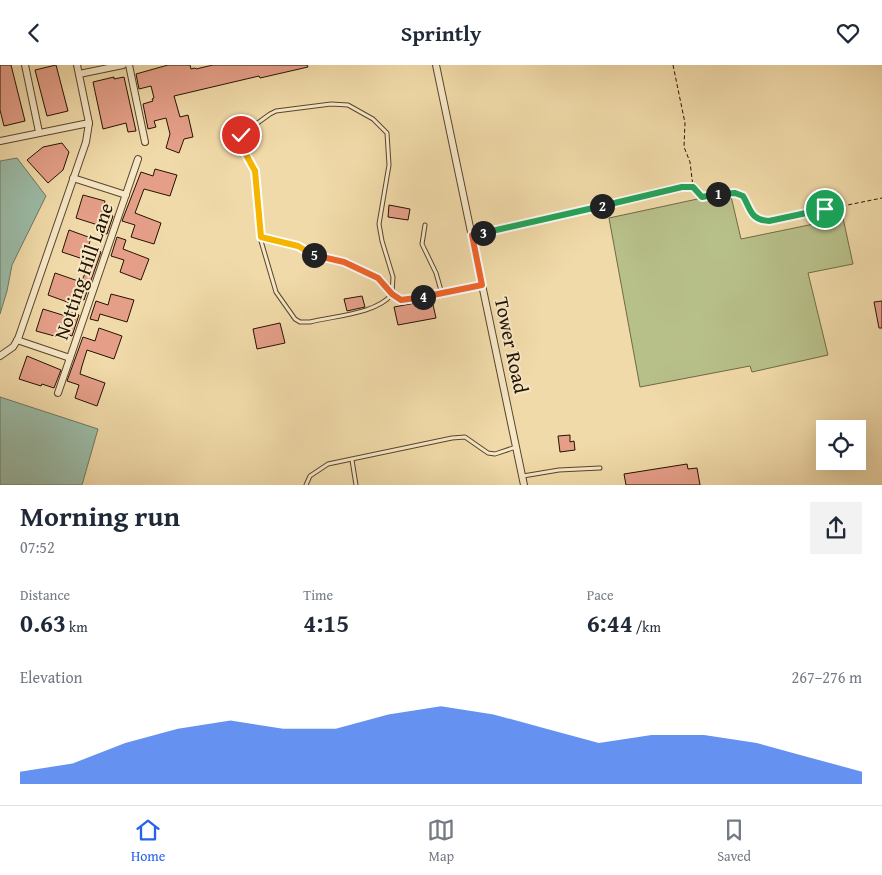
<!DOCTYPE html>
<meta charset="utf-8">
<style>
body{margin:0;font-family:"Gentium Book Plus",serif;background:#f2f2f3;color:#1f2937;height:100vh;display:flex;flex-direction:column;font-size:19px;white-space:nowrap}
*{box-sizing:border-box;margin:0}
p{font-size:16px;color:#747a83}
.icon{flex:none;width:28px;height:28px;fill:none;stroke:currentColor;stroke-width:2;stroke-linecap:round;stroke-linejoin:round}
.map{position:relative;height:420px;overflow:hidden}
.panel{display:flex;flex-direction:column;background:#fff;flex:1}
.panel>*{flex:none}
.fabs{position:absolute;left:816px;top:355px;display:grid;gap:10px}
.fabs a{display:grid;place-items:center;width:50px;height:50px;border-radius:0px;background:#fff;box-shadow:0 5px 20px #0002;font-size:25px}
.pin{position:absolute;display:grid;place-items:center;width:42px;height:42px;color:#fff;margin:-21px;border:2px solid #fff;border-radius:50%;box-shadow:0 1px 5px #0007}
.km{position:absolute;width:25px;height:25px;margin:-12px;border-radius:50%;background:#222;color:#fff;font-size:14px;line-height:25px;text-align:center}
.round{display:grid;place-items:center;flex:none;width:52px;height:52px;border-radius:0px;background:#f2f2f3}
.headline{display:flex;align-items:center;justify-content:space-between;height:85px;padding:0 20px}
h1{font-size:28px;font-weight:700;line-height:38px}
.stats{display:grid;grid-template-columns:repeat(3,1fr);gap:8px;height:85px;padding:5px 20px}
.stats div{display:grid;align-content:center}
.stats b{font-size:25px;font-weight:700}
.stats small{font-size:14px;font-weight:400}
.stats p{font-size:14px}
.chart{height:140px;padding:10px 20px}
.chart p{display:flex;justify-content:space-between}
.chart svg{width:100%;height:90px;margin-top:5px;fill:#2563eb;opacity:.7}
header{display:flex;justify-content:space-between;align-items:center;height:65px;padding:0 20px;background:#fff;font-size:22px;font-weight:700}
.menu{display:flex;justify-content:space-around;align-items:center;height:70px;border-top:1px solid #e0e1e3;background:#fff;font-size:14px;color:#747a83}
.menu a{display:grid;justify-items:center;gap:2px}
.menu .selected{color:#2563eb}
.map>svg:first-child{display:block}
</style>
<header><svg class="icon" aria-label="back" viewBox="0 0 24 24"><path d="M15 5l-7 7 7 7"/></svg>Sprintly<svg class="icon" aria-label="heart" viewBox="0 0 24 24"><path d="M12 20l-8-8c-3-5 5-10 8-4 3-6 11-1 8 4z"/></svg></header>
<div class="map">
<svg width="882" height="420" viewBox="0 0 882 420">
<rect width="100%" height="100%" fill="#f1daa9"/>
<filter id="stains"><feTurbulence type="fractalNoise" baseFrequency=".004" numOctaves="4"/><feColorMatrix values="0 0 0 0 .2 0 0 0 0 .09 0 0 0 0 .02 0 0 0 .5 -.17"/></filter>
<radialGradient id="worn" r=".72"><stop offset=".6" stop-color="#630" stop-opacity="0"/><stop offset="1" stop-color="#630" stop-opacity=".3"/></radialGradient>
<path fill="#b8c08a" stroke="#6e6a46" d="M730,127l11,47 102,-21 10,46 -45,9 20,82 -76,17 -2,-6 -110,21 -31,-169z"/>
<g fill="#9bbba7" stroke="#6c7865">
<path d="M17,93l29,38 -34,69 -5,26 -7,23v-153z"/>
<path d="M0,332l98,32 -16,56h-82z"/>
</g>
<g fill="#e59f89" stroke="#251301">
<path d="M0,0h11l14,56 -21,5 -4,-16z"/>
<path d="M56,0l12,46 -21,5 -12,-46z"/>
<path d="M168,0h22l1,4 4,-1 1,1 17,-4h94l1,2 -48,11 -1,-2 -85,20 6,21 8,-2 5,22 -9,2 -5,14 -13,-5 4,-14 -4,-16 -12,3 2,6 -8,2 -5,-25 10,-3 -1,-2 2,-1 -3,-12 -12,3 -3,-15z"/>
<path d="M114,12v2l10,-2 12,54 -8,1 -2,-9 -23,6 -10,-47z"/>
<path d="M62,78l7,9 -6,18 -15,13 -21,-23 16,-13z"/>
<path d="M155,104l22,6 -7,21 -26,-7 -9,24 26,10 -7,21 -23,-7 4,-12 -13,-4 19,-49 12,4z"/>
<path d="M83,130l22,6 -3,11 11,4 -6,18 -8,-2 2,-6 -25,-8z"/>
<path d="M389,140l21,4 -2,11 -20,-3z"/>
<path d="M69,165l22,8 -3,9 13,5 -17,48 -12,-4 -2,7 -22,-8 7,-22 26,9 3,-6 5,-15 -27,-9z"/>
<path d="M117,172l9,3 -3,9 26,10 -8,21 -21,-8 4,-12 -13,-4z"/>
<path d="M111,229l23,6 -7,22 -27,-8 -2,7 -8,-2 6,-18 12,4z"/>
<path d="M362,231l3,11 -18,4 -3,-12z"/>
<path d="M432,235l4,18 -38,7 -4,-18z"/>
<path d="M882,236v27h-3l-5,-26z"/>
<path d="M43,244l26,8 1,-5 9,3 -7,21 -12,-4 -2,5 -22,-6z"/>
<path d="M280,258l5,20 -28,6 -4,-20z"/>
<path d="M99,263l23,8 -8,23 -27,-9 -5,16 -2,8 25,9 -8,23 -22,-8 4,-13 -12,-4 16,-44 12,4z"/>
<path d="M27,291l34,14 -7,18 -12,-4 -1,2 -22,-7z"/>
<path d="M570,370v7l4,-1 1,9 -15,2 -2,-16z"/>
<path d="M687,399l1,5 9,-1 3,17h-74l-2,-11z"/>
</g>
<g fill="none" stroke-linecap="round" stroke-linejoin="round">
<g stroke="#58452b" stroke-width="5">
<g id="lane">
<path d="M425,160l-3,19 14,29 6,21"/>
<path d="M261,171l37,10 15,9 31,7 34,16 14,16"/>
<path d="M392,229l1,-17 -11,-36 -3,-17 10,-59 -2,-32 -14,-14 -25,-14 -17,-1 -55,7 -6,3 -29,21 2,16 13,23 5,67 15,51 19,27 5,3h10c23,-6 67,-8 82,-28l9,6 9,-1 72,-14"/>
<path d="M352,395l4,25"/>
<path d="M523,411l36,-6 41,-2"/>
<path d="M306,420l4,-9 18,-12 124,-26 13,-1 23,16 7,1 21,-7"/>
</g>
</g>
<g stroke="#58452b" stroke-width="8">
<g id="street">
<path d="M25,0l14,67"/>
<path d="M129,0l16,77"/>
<path d="M436,0l88,420"/>
<path d="M79,9l44,-9"/>
<path d="M0,76l89,-18"/>
<path d="M73,113l53,17"/>
<path d="M17,275l53,18"/>
<path d="M0,291l13,-9 5,-8 68,-197 3,-19 -12,-58"/>
<path d="M58,328l80,-234"/>
</g>
</g>
<g stroke="#251301" stroke-width="1" stroke-dasharray="4 2.5" stroke-linecap="butt">
<path d="M673,0l12,58 -1,24 6,15 3,25 9,9 33,-3 8,3 14,23 12,2 113,-23"/>
<path d="M480,169l203,-47h10"/>
</g>
<use href="#lane" stroke="#f6e7c7" stroke-width="3"/>
<use href="#street" stroke="#f6e7c7" stroke-width="6"/>
</g>
<g fill="none" stroke-linecap="round" stroke-linejoin="round">
<g stroke="#fff" stroke-width="10">
<path id="split-1" d="M718,129l17,-1 8,3c8,13 7,24 26,25l56,-12"/>
</g>
<g stroke="#fff" stroke-width="10">
<path id="split-2" d="M602,141l80,-19h11l9,10 16,-3"/>
</g>
<g stroke="#fff" stroke-width="10">
<path id="split-3" d="M483,168l119,-27"/>
</g>
<g stroke="#fff" stroke-width="10">
<path id="split-4" d="M423,232l59,-12 -10,-50 11,-2"/>
</g>
<g stroke="#fff" stroke-width="10">
<path id="split-5" d="M314,190l30,7 34,16 14,16 9,6 22,-3"/>
</g>
<g stroke="#fff" stroke-width="10">
<path id="split-6" d="M255,106l6,66 37,9 16,9"/>
</g>
<g stroke="#fff" stroke-width="10">
<path id="split-7" d="M241,70l3,16 11,20"/>
</g>
<use href="#split-1" stroke="#22a559" stroke-width="6"/>
<use href="#split-2" stroke="#22a559" stroke-width="6"/>
<use href="#split-3" stroke="#22a559" stroke-width="6"/>
<use href="#split-4" stroke="#f0652b" stroke-width="6"/>
<use href="#split-5" stroke="#f0652b" stroke-width="6"/>
<use href="#split-6" stroke="#f5b400" stroke-width="6"/>
<use href="#split-7" stroke="#f5b400" stroke-width="6"/>
</g>
<g text-anchor="middle" dominant-baseline="central" stroke-width="4" stroke-linejoin="round" paint-order="stroke">
<g font-size="20" fill="#251301" stroke="#f6e7c7">
<text transform="translate(83 206) rotate(-71)">Notting Hill Lane</text>
<text transform="translate(512 280) rotate(78)">Tower Road</text>
</g>
</g>
<rect width="100%" height="100%" filter="url(#stains)"/>
<rect width="100%" height="100%" fill="url(#worn)"/>
</svg>
<div class="fabs">
<a><svg class="icon" aria-label="locate" viewBox="0 0 24 24"><circle cx="12" cy="12" r="6"/><path d="M12 2v4M12 18v4M2 12h4M18 12h4"/></svg></a>
</div>
<div class="pin" style="left:825px;top:144px;background:#1e9e55"><svg class="icon" aria-label="arrive" viewBox="0 0 24 24"><path d="M6 21V4h12l-3 4 3 4H6"/></svg></div>
<div class="pin" style="left:241px;top:70px;background:#d93025"><svg class="icon" aria-label="check" viewBox="0 0 24 24"><path d="M5 12l5 5 9-10"/></svg></div>
<b class="km" style="left:718px;top:129px">1</b>
<b class="km" style="left:602px;top:141px">2</b>
<b class="km" style="left:483px;top:168px">3</b>
<b class="km" style="left:423px;top:232px">4</b>
<b class="km" style="left:314px;top:190px">5</b>
</div>
<section class="panel">
<div class="headline"><div><h1>Morning run</h1><p>07:52</p></div><a class="round"><svg class="icon" aria-label="share" viewBox="0 0 24 24"><path d="M12 15V3M7 8l5-5 5 5M5 13v7h14v-7"/></svg></a></div>
<div class="stats">
<div><p>Distance</p><b>0.63<small> km</small></b></div>
<div><p>Time</p><b>4:15</b></div>
<div><p>Pace</p><b>6:44<small> /km</small></b></div>
</div>
<div class="chart"><p><span>Elevation</span>267–276 m</p>
<svg viewBox="0 0 160 44" preserveAspectRatio="none"><path d="M0 44V38L10 34L20 24L30 17L40 13L50 17L60 17L70 10L80 6L90 10L100 17L110 24L120 20L130 20L140 24L150 31L160 38V44z"/></svg>
</div>
</section>
<nav class="menu">
<a class="selected"><svg class="icon" aria-label="home" viewBox="0 0 24 24"><path d="M3 11l9-7 9 7M6 9v11h12V9"/></svg>Home</a>
<a><svg class="icon" aria-label="map" viewBox="0 0 24 24"><path d="M3 6l6-2 6 2 6-2v14l-6 2-6-2-6 2zM9 4v14M15 6v14"/></svg>Map</a>
<a><svg class="icon" aria-label="saved" viewBox="0 0 24 24"><path d="M7 4h10v16l-5-4-5 4z"/></svg>Saved</a>
</nav>
